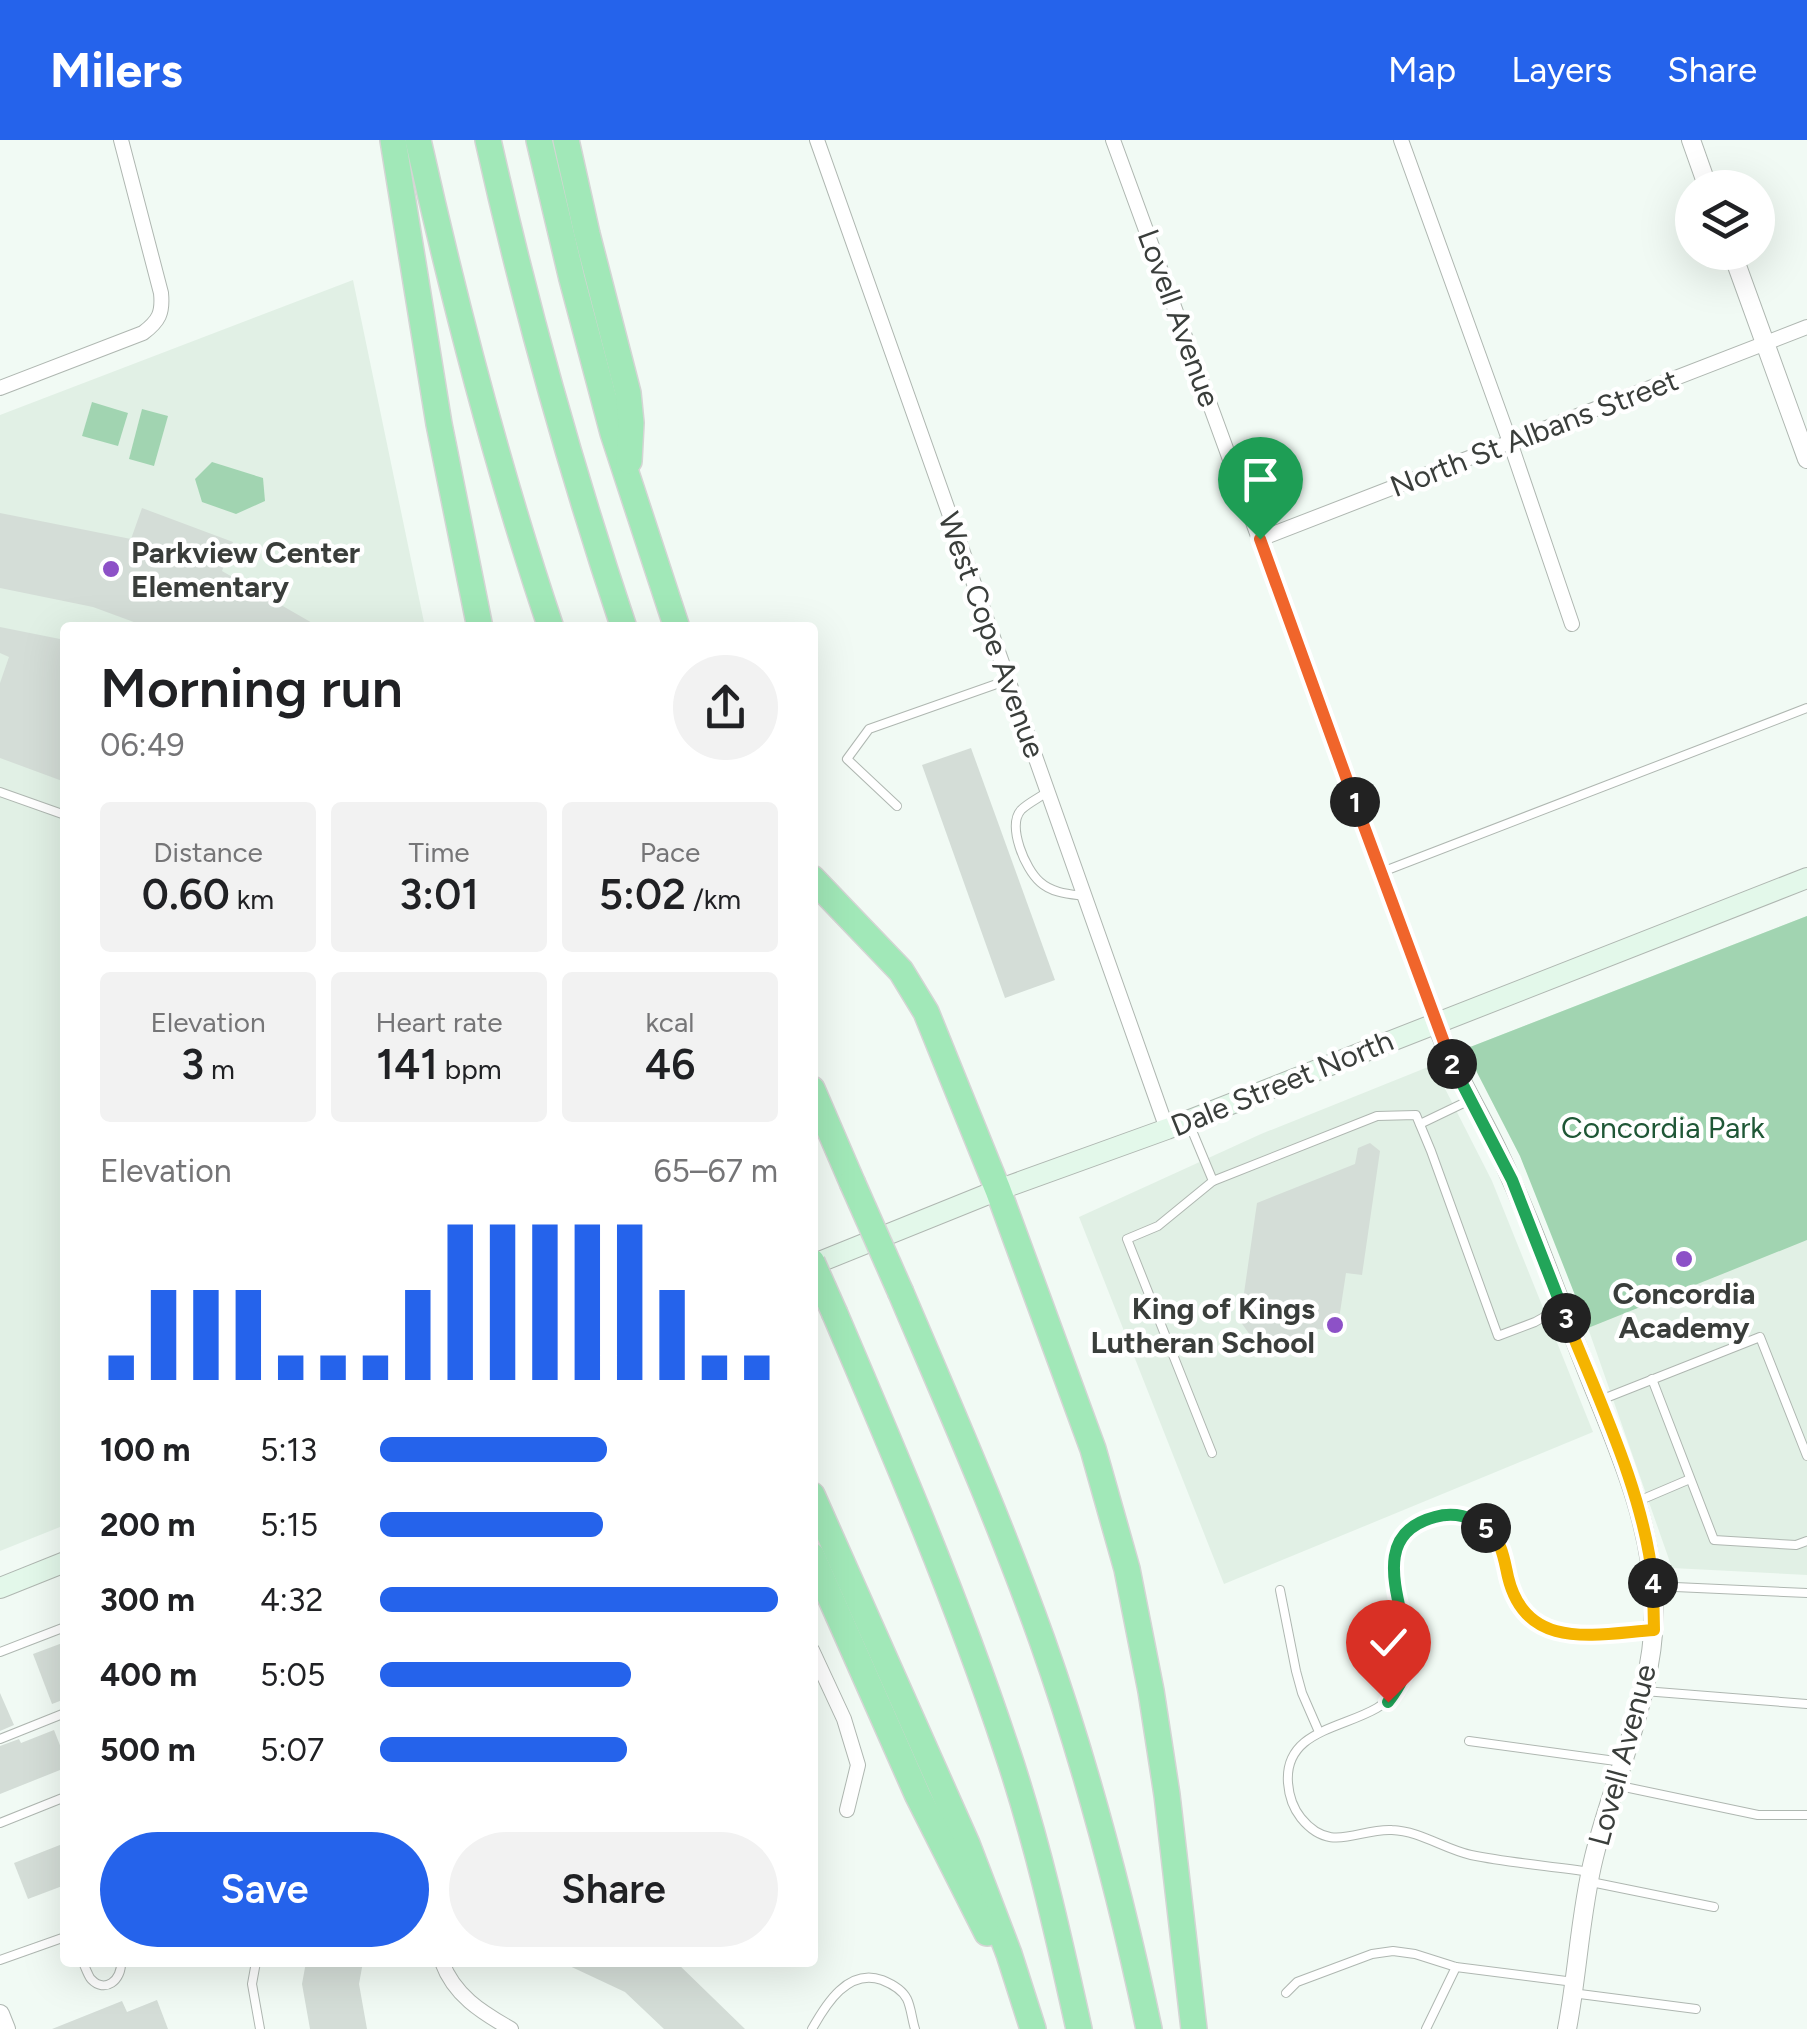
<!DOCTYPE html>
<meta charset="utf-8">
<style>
body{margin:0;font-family:Figtree,sans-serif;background:#f2f2f2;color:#202124;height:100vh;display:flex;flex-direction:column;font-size:38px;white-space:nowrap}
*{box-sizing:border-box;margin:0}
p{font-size:32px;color:#757577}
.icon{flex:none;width:55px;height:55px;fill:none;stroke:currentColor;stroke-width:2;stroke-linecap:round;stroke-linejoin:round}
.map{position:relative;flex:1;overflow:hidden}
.details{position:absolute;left:60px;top:482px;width:758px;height:1345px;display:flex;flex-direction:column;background:#fff;border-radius:10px;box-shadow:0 10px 40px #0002}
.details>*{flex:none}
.controls{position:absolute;left:1675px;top:30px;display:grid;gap:20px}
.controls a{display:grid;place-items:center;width:100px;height:100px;border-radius:50%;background:#fff;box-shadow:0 10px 40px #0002;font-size:50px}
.pin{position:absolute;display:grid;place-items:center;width:85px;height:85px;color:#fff;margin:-102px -42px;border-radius:50% 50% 50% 0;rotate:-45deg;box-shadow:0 0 10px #0007}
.pin .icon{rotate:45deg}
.km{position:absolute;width:50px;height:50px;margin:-25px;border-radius:50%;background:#222;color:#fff;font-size:28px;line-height:50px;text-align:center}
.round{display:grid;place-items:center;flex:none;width:105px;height:105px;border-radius:52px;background:#f2f2f2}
.headline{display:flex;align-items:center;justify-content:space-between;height:170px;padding:0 40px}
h1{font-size:55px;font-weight:600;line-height:75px}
.metrics{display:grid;grid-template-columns:repeat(3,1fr);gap:15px;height:170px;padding:10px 40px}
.metrics div{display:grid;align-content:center;border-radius:10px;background:#f2f2f2;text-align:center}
.metrics b{font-size:42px;font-weight:600}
.metrics small{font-size:28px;font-weight:400}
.metrics p{font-size:28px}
.chart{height:280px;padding:20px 40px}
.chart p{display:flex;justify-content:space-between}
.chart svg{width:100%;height:180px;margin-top:10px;stroke:#2563eb;stroke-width:6}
.cta{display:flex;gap:20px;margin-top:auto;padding:20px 40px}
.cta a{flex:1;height:115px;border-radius:60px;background:#2563eb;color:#fff;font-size:40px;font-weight:600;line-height:115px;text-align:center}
.cta a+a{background:#f2f2f2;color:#202124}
ul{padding:0 40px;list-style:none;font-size:32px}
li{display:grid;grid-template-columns:160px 120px 1fr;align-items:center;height:75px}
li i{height:25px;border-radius:12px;background:#2563eb}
header{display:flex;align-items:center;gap:60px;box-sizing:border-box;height:140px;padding:0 50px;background:#2563eb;color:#fff}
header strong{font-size:48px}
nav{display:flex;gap:55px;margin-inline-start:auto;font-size:35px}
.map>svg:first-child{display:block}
</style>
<header>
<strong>Milers</strong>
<nav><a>Map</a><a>Layers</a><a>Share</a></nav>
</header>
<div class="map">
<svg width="1807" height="1889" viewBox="0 0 1807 1889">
<rect width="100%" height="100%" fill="#f1faf4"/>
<g fill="#e1f0e5">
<path d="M353,140l72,347 -360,1v897l-65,26v-1136z"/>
<path d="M1807,776v659l-135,-7 -84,-240 -53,-138 -15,-34 -55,-107z"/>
<path d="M1433,925l59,116 101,251 -369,152 -145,-367 182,-83z"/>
</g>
<g fill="#a1d4b1">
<path d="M92,262l36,11 -10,33 -36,-10z"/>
<path d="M142,269l26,7 -14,50 -25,-7z"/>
<path d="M212,322l51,16 2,23 -29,13 -34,-12 -7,-23z"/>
<path d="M1807,776v324l-219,88 -68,-172 -55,-107z"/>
</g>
<g fill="#d4ddd7">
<path d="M142,368l91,34 -11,29 99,57h-171l-57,-21 -93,-19v-75l131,26z"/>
<path d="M0,487l65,13v142l-65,-24v-75l9,-26 -9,-4z"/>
<path d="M971,608l84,232 -50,18 -83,-233z"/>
<path d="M1370,1003l10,8 -18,124 -16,-2 -9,59 -25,-4 -35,27 -14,-2 -23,-32 17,-118 98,-39 3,-16z"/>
<path d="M65,1502v57l-13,5 -19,-50z"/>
<path d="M0,1553l14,32 -14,6z"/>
<path d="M54,1590l11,28v10l-65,26v-48l19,-7 2,4z"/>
<path d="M65,1703v42l-37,14 -14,-36z"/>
<path d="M306,1822h57l-4,22 8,45h-57l-8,-45z"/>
<path d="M561,1822h115l69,67h-81l-39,-37z"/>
<path d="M157,1860l11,29h-116l70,-28 5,11z"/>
</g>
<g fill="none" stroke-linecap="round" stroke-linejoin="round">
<g stroke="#afb7b1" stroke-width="10">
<g id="service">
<path d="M0,652l65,23"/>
<path d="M1047,652c-8,6 -19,11 -26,18 -14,16 4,59 19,72 12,11 29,12 44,14"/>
<path d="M897,666l-50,-47 22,-30 139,-49"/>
<path d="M1382,732l425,-164"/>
<path d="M1188,981l25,60"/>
<path d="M1420,984l50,-24"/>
<path d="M1652,1239l62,161 82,5 11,-4"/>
<path d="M1598,1261l162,-64 47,119"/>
<path d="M1212,1313l-85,-214 31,-13 55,-45 164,-65 39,-1 15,36 67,185 37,-14 27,-15"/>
<path d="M1636,1362l54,-23"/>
<path d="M1653,1446l154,7"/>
<path d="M1280,1450l16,81 6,22 17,39"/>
<path d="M0,1512l65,-25"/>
<path d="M1644,1551l163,13"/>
<path d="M0,1599l65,-26"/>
<path d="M1469,1601l154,21"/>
<path d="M1615,1645l143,30h49"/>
<path d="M0,1683l65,-26"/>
<path d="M1590,1732c-39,-6 -80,-9 -119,-17 -27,-6 -51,-24 -79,-25 -34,-2 -61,25 -91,-12 -8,-10 -12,-22 -13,-35 -5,-66 89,-52 111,-97 5,-8 9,-19 9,-29 -1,-38 -32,-90 -1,-123 9,-10 19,-16 33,-18 29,-5 55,10 63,39 4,12 4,25 9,37 7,19 23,33 42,40 26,9 70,0 98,-1"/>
<path d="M1591,1742l123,25"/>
<path d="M0,1820l65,-23"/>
<path d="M83,1822c1,3 6,15 8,17 14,15 31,1 30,-17"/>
<path d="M256,1822l-4,22 8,45"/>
<path d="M1286,1853l11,-11 75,-28 21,-3 22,3 41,13 118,15"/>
<path d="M1572,1853l124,16"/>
<path d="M812,1889c14,-25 36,-61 70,-49 10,4 20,9 25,19 4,8 5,21 8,30"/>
<path d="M1426,1889l30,-62"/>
</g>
</g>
<g stroke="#afb7b1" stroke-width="16">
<g id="minor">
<path d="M817,0l350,989"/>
<path d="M1113,0l323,882"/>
<path d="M1401,0l109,302 62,182"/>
<path d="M0,248l143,-55c16,-12 20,-20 18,-40l-40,-153"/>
<path d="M1260,399l547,-212"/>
<path d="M812,1510l32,69 14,46 -11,45"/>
<path d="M442,1822c12,33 39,50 69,67"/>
</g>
</g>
<g stroke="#afb7b1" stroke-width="20">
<g id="tertiary">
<path d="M1691,0l17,48"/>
<path d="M1732,112l75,207"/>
<path d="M1436,882c16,47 41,85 62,129 31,64 54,131 80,197 32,84 75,168 76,260 1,86 -40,167 -60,249 -14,56 -16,115 -27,172"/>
<path d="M0,1874l6,15"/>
</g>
</g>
<g stroke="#afb7b1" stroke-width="22">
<g id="secondary">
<path d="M812,1125l186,-75 169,-61 640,-251"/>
<path d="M0,1448l65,-26"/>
</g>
</g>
<g stroke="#d4d5d4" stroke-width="28">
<g id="motorway">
<path d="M393,0l46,284 41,204"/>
<path d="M418,0c37,165 79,328 133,488"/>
<path d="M488,0c37,165 82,327 136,488"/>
<path d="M539,0l33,139 41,154 64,195"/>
<path d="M566,0l21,94 41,159 3,30 -2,38"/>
<path d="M812,738l89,93 25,41 72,178 95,259 34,120 24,122 16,104 27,234"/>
<path d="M812,949l40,93"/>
<path d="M901,1153c49,115 99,229 141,347 45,127 79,257 107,389"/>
<path d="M835,1174c61,143 122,286 171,434 31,92 52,186 73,281"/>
<path d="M812,1355l155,349 42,110 24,75"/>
<path d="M812,1416l106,240 69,137"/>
</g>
</g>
<use href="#service" stroke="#fff" stroke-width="8"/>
<use href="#minor" stroke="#fff" stroke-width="14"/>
<use href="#tertiary" stroke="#fff" stroke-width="18"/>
<use href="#secondary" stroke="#e3f8ea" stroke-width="20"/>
<use href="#motorway" stroke="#a1e8b8" stroke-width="25"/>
<g stroke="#d4d5d4" stroke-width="28" stroke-linecap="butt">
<g id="motorway-bridge">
<path d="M852,1042l49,111"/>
<path d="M812,1122l23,52"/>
</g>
</g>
<use href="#motorway-bridge" stroke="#a1e8b8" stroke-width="25"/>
</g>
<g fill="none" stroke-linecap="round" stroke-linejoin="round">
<g stroke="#fff" stroke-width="20">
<path id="split-1" d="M1260,399l95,263"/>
</g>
<g stroke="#fff" stroke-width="20">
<path id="split-2" d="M1355,662l97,262"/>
</g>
<g stroke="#fff" stroke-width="20">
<path id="split-3" d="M1452,924l60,116 54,138"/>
</g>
<g stroke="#fff" stroke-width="20">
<path id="split-4" d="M1566,1178c33,83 79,177 87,265"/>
</g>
<g stroke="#fff" stroke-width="20">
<path id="split-5" d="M1486,1388c16,12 18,31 22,49 18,75 88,57 146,53l-1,-47"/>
</g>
<g stroke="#fff" stroke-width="20">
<path id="split-6" d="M1388,1562c9,-12 19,-27 20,-42 2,-45 -47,-124 27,-143 18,-5 38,-1 51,11"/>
</g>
<use href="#split-1" stroke="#f0652b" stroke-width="12"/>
<use href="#split-2" stroke="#f0652b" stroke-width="12"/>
<use href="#split-3" stroke="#22a559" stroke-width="12"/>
<use href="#split-4" stroke="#f5b400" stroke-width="12"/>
<use href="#split-5" stroke="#f5b400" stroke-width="12"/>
<use href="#split-6" stroke="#22a559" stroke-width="12"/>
</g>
<g fill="#8d51c7" stroke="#fff" stroke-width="4">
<circle cx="111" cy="429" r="10"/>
<circle cx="1684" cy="1119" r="10"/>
<circle cx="1335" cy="1185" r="10"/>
</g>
<g text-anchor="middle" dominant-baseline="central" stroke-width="9" stroke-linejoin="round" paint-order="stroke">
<g font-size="30" fill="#3a3e3b" stroke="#fff">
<text transform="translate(1179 178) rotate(70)">Lovell Avenue</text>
<text transform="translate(1534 293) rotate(-21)">North St Albans Street</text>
<text transform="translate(992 495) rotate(70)">West Cope Avenue</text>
<text transform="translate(1282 943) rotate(-22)">Dale Street North</text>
<text transform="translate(1622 1615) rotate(-75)">Lovell Avenue</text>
</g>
<g font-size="30" font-weight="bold" fill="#3a3e3b" stroke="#fff" text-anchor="start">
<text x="131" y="412">Parkview Center<tspan x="131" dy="34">Elementary</tspan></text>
<text x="1684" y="1153" text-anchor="middle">Concordia<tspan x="1684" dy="34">Academy</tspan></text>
<text x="1315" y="1168" text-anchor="end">King of Kings<tspan x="1315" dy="34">Lutheran School</tspan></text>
</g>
<g font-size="30" fill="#1f5736" stroke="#fff">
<text x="1663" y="987">Concordia Park</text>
</g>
</g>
</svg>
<div class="controls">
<a><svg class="icon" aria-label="layers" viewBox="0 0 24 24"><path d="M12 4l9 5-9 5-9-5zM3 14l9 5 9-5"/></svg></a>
</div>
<div class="pin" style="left:1260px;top:399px;background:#1e9e55"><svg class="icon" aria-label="arrive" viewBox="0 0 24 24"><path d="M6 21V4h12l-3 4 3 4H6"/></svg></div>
<div class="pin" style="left:1388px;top:1562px;background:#d93025"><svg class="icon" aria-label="check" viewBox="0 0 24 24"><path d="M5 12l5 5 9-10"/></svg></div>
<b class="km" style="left:1355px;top:662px">1</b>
<b class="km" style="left:1452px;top:924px">2</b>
<b class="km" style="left:1566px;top:1178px">3</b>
<b class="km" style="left:1653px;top:1443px">4</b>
<b class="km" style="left:1486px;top:1388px">5</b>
<section class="details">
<div class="headline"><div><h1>Morning run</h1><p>06:49</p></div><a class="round"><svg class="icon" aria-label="share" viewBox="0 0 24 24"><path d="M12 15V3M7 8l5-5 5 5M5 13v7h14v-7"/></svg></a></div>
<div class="metrics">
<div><p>Distance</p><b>0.60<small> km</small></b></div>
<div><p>Time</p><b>3:01</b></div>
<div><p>Pace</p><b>5:02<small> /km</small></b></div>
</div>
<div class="metrics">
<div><p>Elevation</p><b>3<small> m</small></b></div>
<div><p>Heart rate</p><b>141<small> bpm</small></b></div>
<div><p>kcal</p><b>46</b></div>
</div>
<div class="chart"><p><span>Elevation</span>65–67 m</p>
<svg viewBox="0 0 160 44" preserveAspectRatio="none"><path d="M5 44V38M15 44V22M25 44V22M35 44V22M45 44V38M55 44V38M65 44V38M75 44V22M85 44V6M95 44V6M105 44V6M115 44V6M125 44V6M135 44V22M145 44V38M155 44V38"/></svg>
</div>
<ul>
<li><b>100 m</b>5:13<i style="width:57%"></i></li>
<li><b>200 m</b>5:15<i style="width:56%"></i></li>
<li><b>300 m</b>4:32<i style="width:100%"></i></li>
<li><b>400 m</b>5:05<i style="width:63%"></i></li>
<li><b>500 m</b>5:07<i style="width:62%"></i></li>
</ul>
<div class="cta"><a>Save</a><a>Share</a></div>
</section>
</div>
